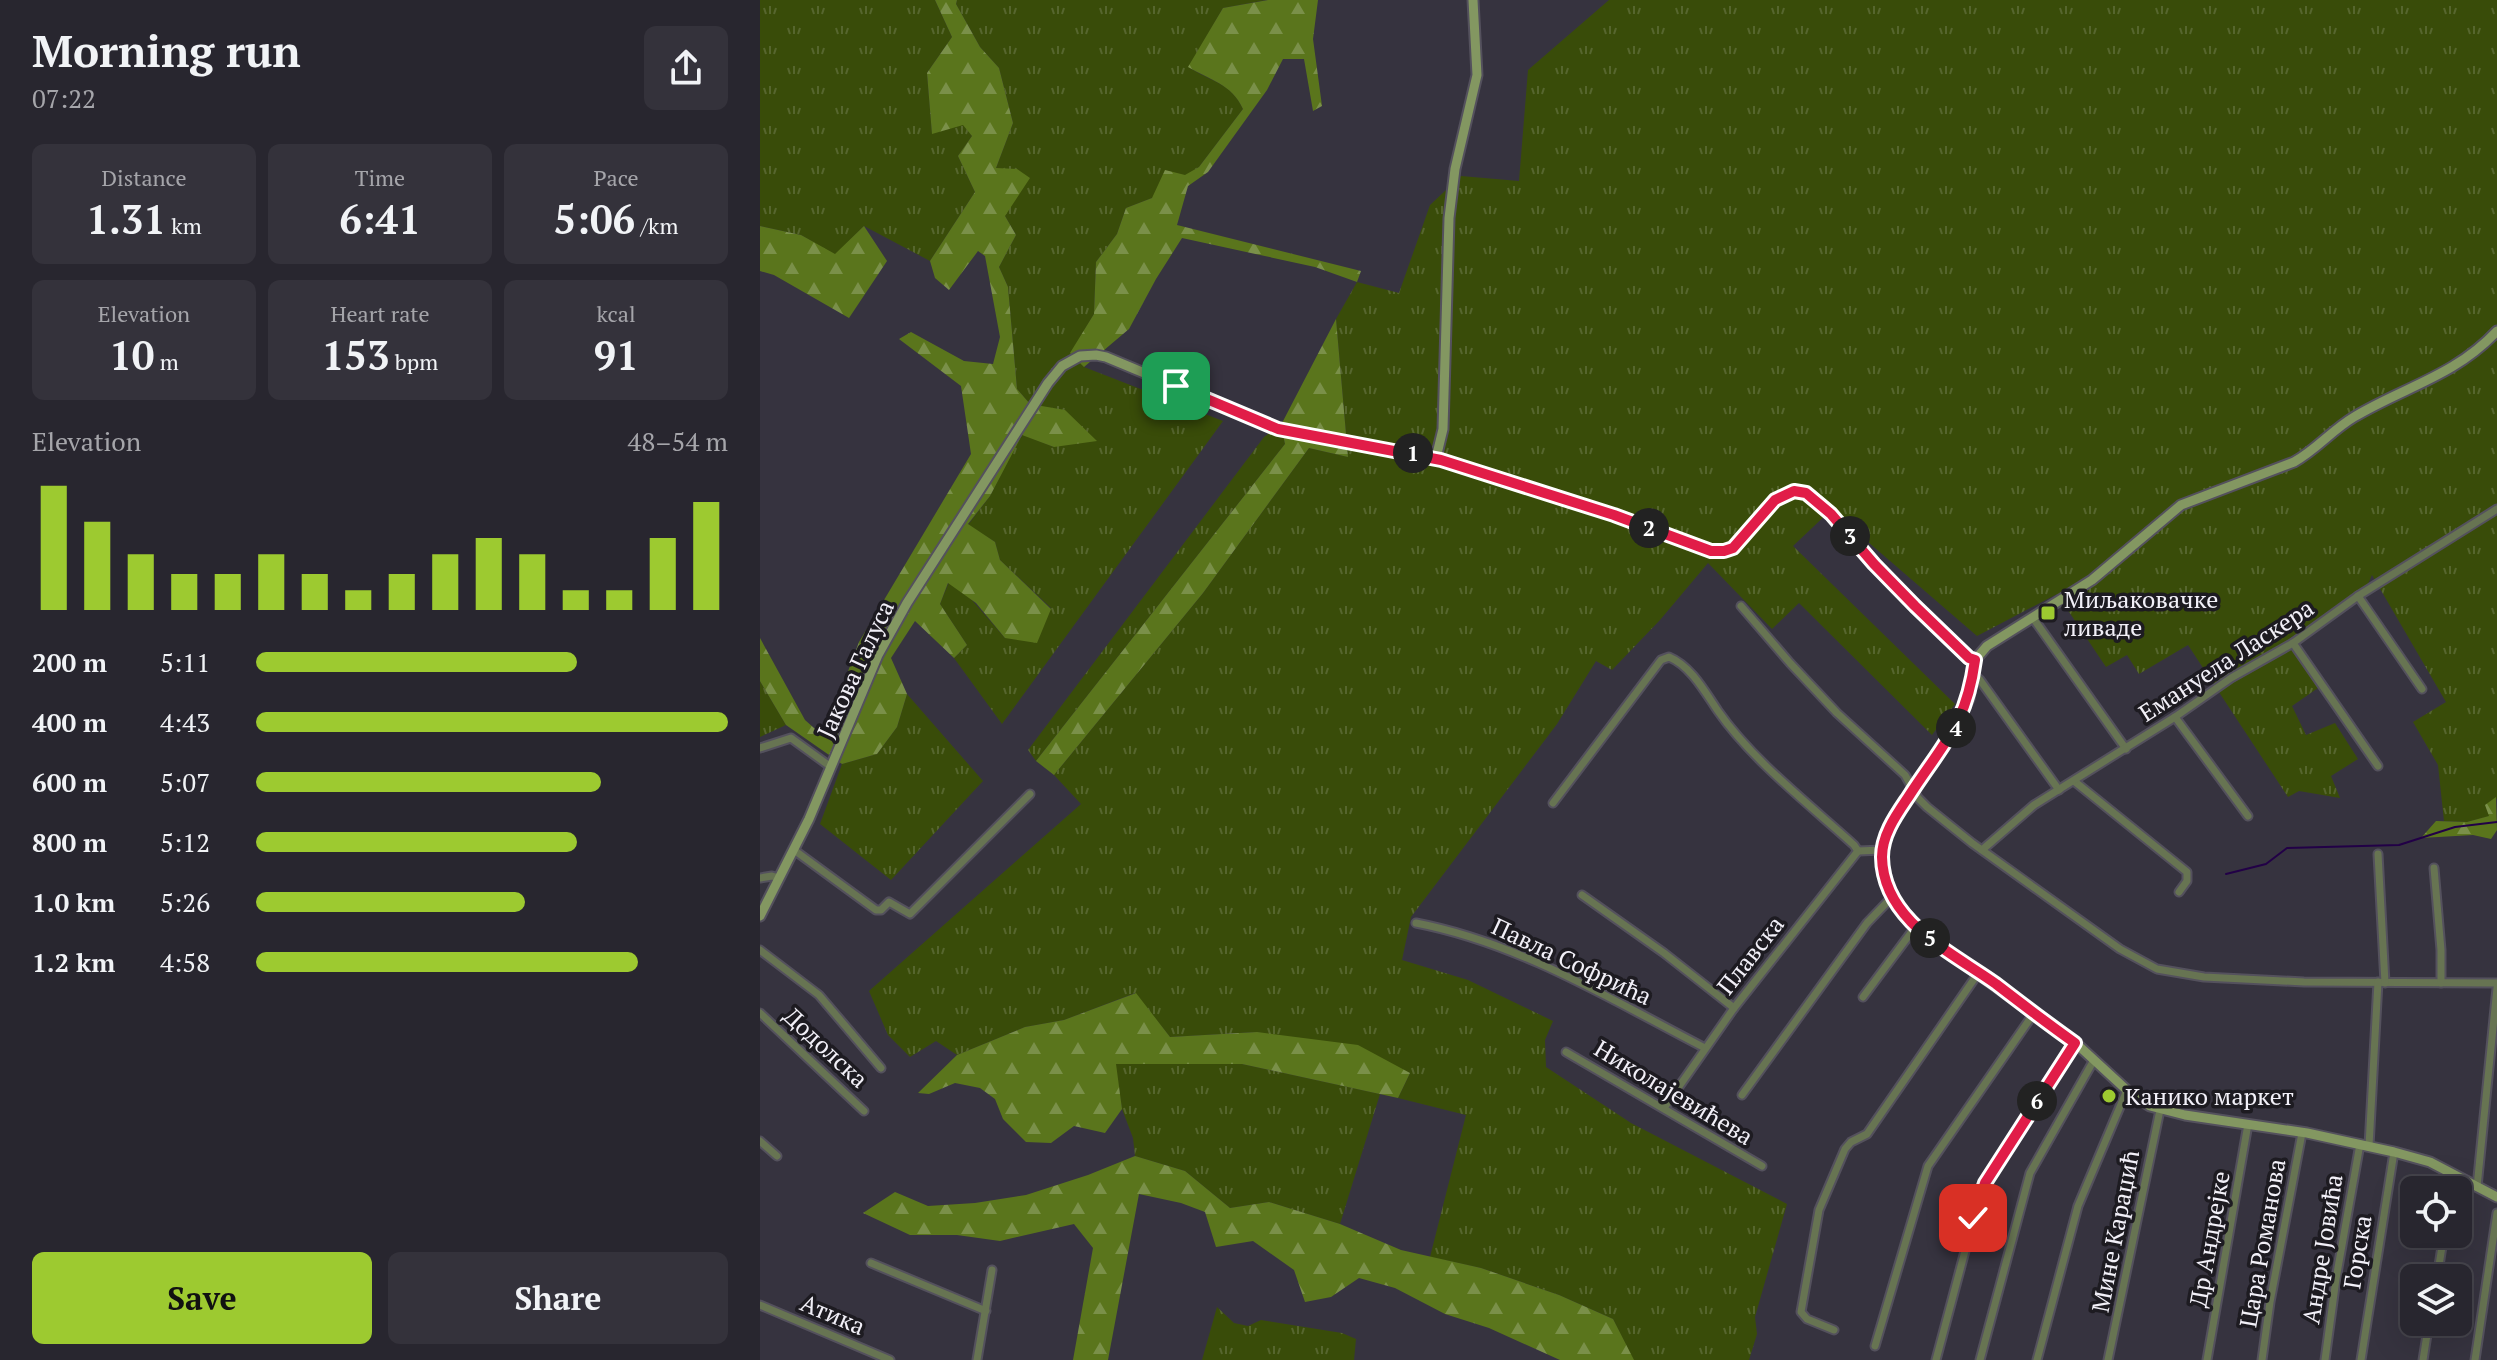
<!DOCTYPE html>
<meta charset="utf-8">
<style>
body{margin:0;font-family:"PT Serif",serif;background:#34323b;color:#f1f3f6;height:100vh;display:flex;flex-direction:column;font-size:30px;white-space:nowrap}
*{box-sizing:border-box;margin:0}
p{font-size:26px;color:#a5a5aa}
.icon{flex:none;width:44px;height:44px;fill:none;stroke:currentColor;stroke-width:2;stroke-linecap:round;stroke-linejoin:round}
.map{position:relative;flex:1;overflow:hidden}
.details{display:flex;flex-direction:column;background:#28262f;width:760px}
.details>*{flex:none}
.buttons{position:absolute;left:1640px;top:1176px;display:grid;gap:16px}
.buttons a{display:grid;place-items:center;width:72px;height:72px;border-radius:12px;background:#28262f;box-shadow:0 8px 32px #0002,0 0 0 2px #44434b;font-size:40px}
.pin{position:absolute;display:grid;place-items:center;width:68px;height:68px;color:#fff;margin:-34px;border-radius:16px;box-shadow:0 4px 12px #0006}
.km{position:absolute;width:40px;height:40px;margin:-20px;border-radius:50%;background:#222;color:#fff;font-size:22px;line-height:40px;text-align:center}
.round{display:grid;place-items:center;flex:none;width:84px;height:84px;border-radius:12px;background:#34323b}
.headline{display:flex;align-items:center;justify-content:space-between;height:136px;padding:0 32px}
h1{font-size:44px;font-weight:600;line-height:60px}
.figures{display:grid;grid-template-columns:repeat(3,1fr);gap:12px;height:136px;padding:8px 32px}
.figures div{display:grid;align-content:center;border-radius:12px;background:#34323b;text-align:center}
.figures b{font-size:40px;font-weight:600}
.figures small{font-size:22px;font-weight:400}
.figures p{font-size:22px}
.chart{height:224px;padding:16px 32px}
.chart p{display:flex;justify-content:space-between}
.chart svg{width:100%;height:144px;margin-top:8px;stroke:#9dca30;stroke-width:6}
.cta{display:flex;gap:16px;margin-top:auto;padding:16px 32px}
.cta a{flex:1;height:92px;border-radius:12px;background:#9dca30;color:#111;font-size:32px;font-weight:600;line-height:92px;text-align:center}
.cta a+a{background:#34323b;color:#f1f3f6}
ul{padding:0 32px;list-style:none;font-size:26px}
li{display:grid;grid-template-columns:128px 96px 1fr;align-items:center;height:60px}
li i{height:20px;border-radius:10px;background:#9dca30}
main{display:flex;flex:1;min-height:0}
.map>svg:first-child{display:block}
</style>
<main>
<section class="details">
<div class="headline"><div><h1>Morning run</h1><p>07:22</p></div><a class="round"><svg class="icon" aria-label="share" viewBox="0 0 24 24"><path d="M12 15V3M7 8l5-5 5 5M5 13v7h14v-7"/></svg></a></div>
<div class="figures">
<div><p>Distance</p><b>1.31<small> km</small></b></div>
<div><p>Time</p><b>6:41</b></div>
<div><p>Pace</p><b>5:06<small> /km</small></b></div>
</div>
<div class="figures">
<div><p>Elevation</p><b>10<small> m</small></b></div>
<div><p>Heart rate</p><b>153<small> bpm</small></b></div>
<div><p>kcal</p><b>91</b></div>
</div>
<div class="chart"><p><span>Elevation</span>48–54 m</p>
<svg viewBox="0 0 160 44" preserveAspectRatio="none"><path d="M5 44V6M15 44V17M25 44V27M35 44V33M45 44V33M55 44V27M65 44V33M75 44V38M85 44V33M95 44V27M105 44V22M115 44V27M125 44V38M135 44V38M145 44V22M155 44V11"/></svg>
</div>
<ul>
<li><b>200 m</b>5:11<i style="width:68%"></i></li>
<li><b>400 m</b>4:43<i style="width:100%"></i></li>
<li><b>600 m</b>5:07<i style="width:73%"></i></li>
<li><b>800 m</b>5:12<i style="width:68%"></i></li>
<li><b>1.0 km</b>5:26<i style="width:57%"></i></li>
<li><b>1.2 km</b>4:58<i style="width:81%"></i></li>
</ul>
<div class="cta"><a>Save</a><a>Share</a></div>
</section>
<div class="map">
<svg width="1737" height="1360" viewBox="0 0 1737 1360">
<defs>
<pattern id="grass-tufts" width="24" height="20" patternUnits="userSpaceOnUse" patternTransform="scale(2)"><rect width="24" height="20" fill="#394c09"/><path d="M3 7l-1-3M5 7V3M7 7l1-3M15 17l-1-3M17 17v-4M19 17l1-3" fill="none" stroke="#56662e"/></pattern>
<pattern id="forest-firs" width="22" height="20" patternUnits="userSpaceOnUse" patternTransform="scale(2)"><rect width="22" height="20" fill="#5a751c"/><path d="M5 1l3.5 6h-7zM16 11l3.5 6h-7z" fill="#7a9049"/></pattern>
</defs>
<rect width="100%" height="100%" fill="#36333f"/>
<g fill="url(#grass-tufts)">
<path d="M0,0h175l17,37 -25,36 5,60 31,-9 9,12 -14,20 17,36 -45,69 -66,-35 -29,29 -34,-20 -41,-9z"/>
<path d="M197,0h309l-43,8 -34,59c21,15 42,15 54,42l-44,58 -47,31 -26,10 -9,26 -21,28 -2,52 -23,39 13,14 139,54 -221,303 -48,-66 13,-13 -27,-41 9,-22 22,17 34,39 46,-30 -51,-48 -5,-18 -27,-17 22,-29 32,-62 32,13 -24,-43 -13,-15 -9,-102 -9,-20 17,-32 -11,-19 -9,-48 17,-45 -14,-55 -19,-21 -24,-43z"/>
<path d="M849,0h888v799l-2,-1 -5,18 -23,6 -23,-1 -6,-56 -25,-43 33,-20 -74,-127 -4,9 -82,57 32,47 -26,18 14,29 29,-12 23,36 -27,17 9,22 -41,-7 -11,6 -100,-152 -49,29 -12,-19 -21,12 -49,-73 -80,42 -146,-126 -38,36 162,158 -23,31 -133,-132 -27,26 -64,-66 -48,57 -48,50 -16,-9 -39,63 -146,193 -9,43 66,20 85,41 -8,19 1,27 85,56 156,81 -32,113 2,17 -8,26h-116l-20,-41 -54,-24 -78,-27 -51,-11 36,-142 -68,-17 12,-25 -153,-41 -87,5 -35,-44 -71,27 -39,7 -68,28 -21,-14 -26,16 -22,-22 -19,-44 212,-187 -27,-29 149,-182 106,-145 39,9 -12,-138 21,-37 42,11 31,-88 31,-29 58,5 9,-111z"/>
<path d="M521,425l4,19 -249,317 -8,-11 236,-313z"/>
<path d="M0,681l26,44 -26,12z"/>
<path d="M147,694l76,87 -92,99 -71,-56 22,-60 35,-10 20,-27z"/>
<path d="M355,1064h127l138,30 -40,130 -71,-22 -39,6 -45,-37 -50,-15 -2,-18 -11,-29z"/>
<path d="M457,1307l17,16 14,3 13,-6 81,13 14,6 -2,21h-152z"/>
</g>
<g fill="url(#forest-firs)">
<path d="M175,0h22l-1,4 24,43 19,21 14,55 -17,45 21,1 13,9 -25,38 11,19 -17,32 9,20 9,102 13,15 35,6 32,31 -43,6 -32,-12 -32,61 -22,28 27,18 5,18 51,49 -14,34 -32,-5 -29,-35 -28,-20 -8,21 27,41 -13,13 -39,-37 -24,37 16,36 -10,33 -20,27 -35,10 -56,-39 -26,-44v-43l45,82 18,16 11,-3 4,-35 21,-56 112,-188 -10,-68 -62,-47 12,-7 53,29 29,3 7,-27 -15,-81 -7,-5 -29,39 -14,-12 -5,-17 45,-69 -17,-36 14,-20 -9,-11 -31,9 -5,-61 25,-36z"/>
<path d="M508,0h50l-5,39 9,67 -9,5 -9,-52h-21l-16,31 -59,82 -20,14 -11,39 184,46 -4,11 -42,-15 -133,-29 -26,41 -27,50 -45,38 -14,-14 24,-39 2,-52 21,-28 9,-26 26,-10 13,-28 20,5 14,-8 44,-58c-11,-25 -33,-29 -55,-42l35,-59z"/>
<path d="M0,226l41,9 34,19 29,-28 23,35 -38,57 -75,-43 -14,-4z"/>
<path d="M576,319l12,138 -39,-9 -106,145 -149,182 -18,-14 249,-317 -4,-19z"/>
<path d="M1736,797l1,33 -6,9 -18,-4 -52,3 15,-17 31,1 22,-6 -4,-11z"/>
<path d="M376,993l34,44 87,-5 101,13 52,28 -12,25 -156,-34h-126l6,45 -17,24 -31,-7 -23,17 -25,-1 -23,-23 -8,-20 -15,-11 -25,-5 -26,11 -11,-1 39,-38 68,-28 39,-7z"/>
<path d="M375,1156l50,15 45,37 39,-6 71,22 61,26 80,18 78,27 54,24 21,41h-74l-71,-32 -44,-14 -50,-26 -36,-10 -28,19 -26,5 -11,-32 -41,-29 -37,6 -11,-35 -24,-9 -42,-9 -31,166h-35l20,-112 -19,-24 -74,17 -43,-6h-47l-47,-22 32,-21 33,14 47,-3 51,-8 62,-20z"/>
</g>
<g fill="none" stroke-linecap="round" stroke-linejoin="round">
<path stroke="#220047" stroke-width="2" d="M1466,874l40,-10 21,-16 112,-3 56,-18 42,-5"/>
<g stroke="#54515d" stroke-width="11">
<g id="street">
<path d="M1598,596l64,93"/>
<path d="M981,606l49,57 47,50 68,62 13,23 9,9 45,36 148,106 37,20 47,8 100,5 193,1"/>
<path d="M1273,618l93,131"/>
<path d="M1533,643l85,123"/>
<path d="M1213,674l7,6 79,110"/>
<path d="M1415,717l73,99"/>
<path d="M0,748l31,-10 40,29"/>
<path d="M1314,781l113,91v9l-8,11"/>
<path d="M793,803l108,-143 8,-3c22,9 36,35 49,54 34,49 92,94 136,134l4,6"/>
<path d="M34,850l82,60h5l8,-8 21,12 120,-120"/>
<path d="M1222,850l52,-45 141,-88 56,-39 62,-35 65,-47 139,-87"/>
<path d="M1098,851l25,-1"/>
<path d="M1618,854l7,129"/>
<path d="M1674,868l7,82v33"/>
<path d="M0,878l12,-2 7,2"/>
<path d="M822,895l82,58 70,55"/>
<path d="M656,923c104,20 196,77 289,125"/>
<path d="M0,950l59,45 62,73"/>
<path d="M1103,997l53,-71"/>
<path d="M0,1013l104,98"/>
<path d="M806,1052l196,114"/>
<path d="M982,1095l125,-172 26,-27"/>
<path d="M904,1108l70,-100 124,-157"/>
<path d="M0,1141l17,15"/>
<path d="M1609,1146l9,-164"/>
<path d="M1717,1187l20,-199"/>
<path d="M1691,1190l3,-16"/>
<path d="M111,1263l115,48"/>
<path d="M1677,1278l7,-44"/>
<path d="M0,1305l130,55"/>
<path d="M1074,1330l-27,-11 -6,-7 18,-102 26,-61 6,-7 16,-8 112,-162"/>
<path d="M1115,1346l53,-180 106,-153"/>
<path d="M217,1360l15,-90"/>
<path d="M1176,1360l45,-169 94,-148"/>
<path d="M1220,1360l50,-187 64,-113"/>
<path d="M1277,1360l41,-154 49,-116"/>
<path d="M1348,1360l52,-250"/>
<path d="M1447,1360l41,-236"/>
<path d="M1502,1360l8,-58 32,-169"/>
<path d="M1565,1360l11,-81 24,-135"/>
<path d="M1601,1360l33,-208"/>
<path d="M1663,1360l6,-38"/>
<path d="M1715,1360l22,-147"/>
</g>
</g>
<g stroke="#54515d" stroke-width="13">
<g id="secondary">
<path d="M1737,331c-42,45 -93,56 -143,86 -22,13 -38,33 -60,45l-113,43 -89,75 -105,66 -12,14 -6,39 -16,33 -53,77 -16,34 -2,15 7,31 7,13 20,24 22,19 142,102 51,47 19,12 35,9 122,18 87,19 36,10 67,35"/>
<path d="M676,458l7,-29 6,-211 6,-49 22,-94 -4,-75"/>
<path d="M0,916l49,-97 69,-164 29,-52 141,-220 14,-17 18,-10 16,-1 10,2 172,72 163,31 173,55 97,36h13l9,-3 42,-48 19,-9 12,2 25,21 43,50 41,42 51,49 9,5"/>
</g>
</g>
<use href="#street" stroke="#677452" stroke-width="7"/>
<use href="#secondary" stroke="#839761" stroke-width="9"/>
</g>
<g fill="none" stroke-linecap="round" stroke-linejoin="round">
<g stroke="#fff" stroke-width="16">
<path id="route" d="M416,386l102,43 163,31 173,55 97,36h13l9,-3 42,-48 19,-9 12,2 25,21 43,50 41,42 54,52 6,2c-9,66 -32,83 -66,136 -12,18 -27,38 -27,61 1,64 69,95 114,127 26,20 52,40 79,59l-90,140 -12,35"/>
</g>
<use href="#route" stroke="#e11d48" stroke-width="10"/>
</g>
<g fill="#9dca30" stroke="#1d1b21" stroke-width="3">
<rect x="1280" y="605" width="16" height="16" rx="4"/>
<circle cx="1349" cy="1096" r="8"/>
</g>
<g text-anchor="middle" dominant-baseline="central" stroke-width="7" stroke-linejoin="round" paint-order="stroke">
<g font-size="24" fill="#f2f0f8" stroke="#1d1b21" text-anchor="start">
<text x="1304" y="599">Миљаковачке<tspan x="1304" dy="28">ливаде</tspan></text>
<text x="1365" y="1096">Канико маркет</text>
</g>
<g font-size="24" fill="#f2f0f8" stroke="#1d1b21">
<text transform="translate(1466 660) rotate(-33)">Емануела Ласкера</text>
<text transform="translate(95 669) rotate(-65)">Јакова Галуса</text>
<text transform="translate(990 955) rotate(-52)">Плавска</text>
<text transform="translate(812 961) rotate(25)">Павла Софрића</text>
<text transform="translate(66 1047) rotate(43)">Додолска</text>
<text transform="translate(914 1092) rotate(31)">Николајевићева</text>
<text transform="translate(1355 1231) rotate(-79)">Мине Караџић</text>
<text transform="translate(1449 1239) rotate(-80)">Др Андрејке</text>
<text transform="translate(1502 1243) rotate(-80)">Цара Романова</text>
<text transform="translate(1562 1249) rotate(-81)">Андре Јовића</text>
<text transform="translate(1597 1252) rotate(-81)">Горска</text>
<text transform="translate(73 1314) rotate(23)">Атика</text>
</g>
</g>
</svg>
<div class="buttons">
<a><svg class="icon" aria-label="locate" viewBox="0 0 24 24"><circle cx="12" cy="12" r="6"/><path d="M12 2v4M12 18v4M2 12h4M18 12h4"/></svg></a>
<a><svg class="icon" aria-label="layers" viewBox="0 0 24 24"><path d="M12 4l9 5-9 5-9-5zM3 14l9 5 9-5"/></svg></a>
</div>
<div class="pin" style="left:416px;top:386px;background:#1e9e55"><svg class="icon" aria-label="arrive" viewBox="0 0 24 24"><path d="M6 21V4h12l-3 4 3 4H6"/></svg></div>
<div class="pin" style="left:1213px;top:1218px;background:#d93025"><svg class="icon" aria-label="check" viewBox="0 0 24 24"><path d="M5 12l5 5 9-10"/></svg></div>
<b class="km" style="left:653px;top:453px">1</b>
<b class="km" style="left:889px;top:528px">2</b>
<b class="km" style="left:1090px;top:536px">3</b>
<b class="km" style="left:1196px;top:728px">4</b>
<b class="km" style="left:1170px;top:938px">5</b>
<b class="km" style="left:1277px;top:1101px">6</b>
</div>
</main>
